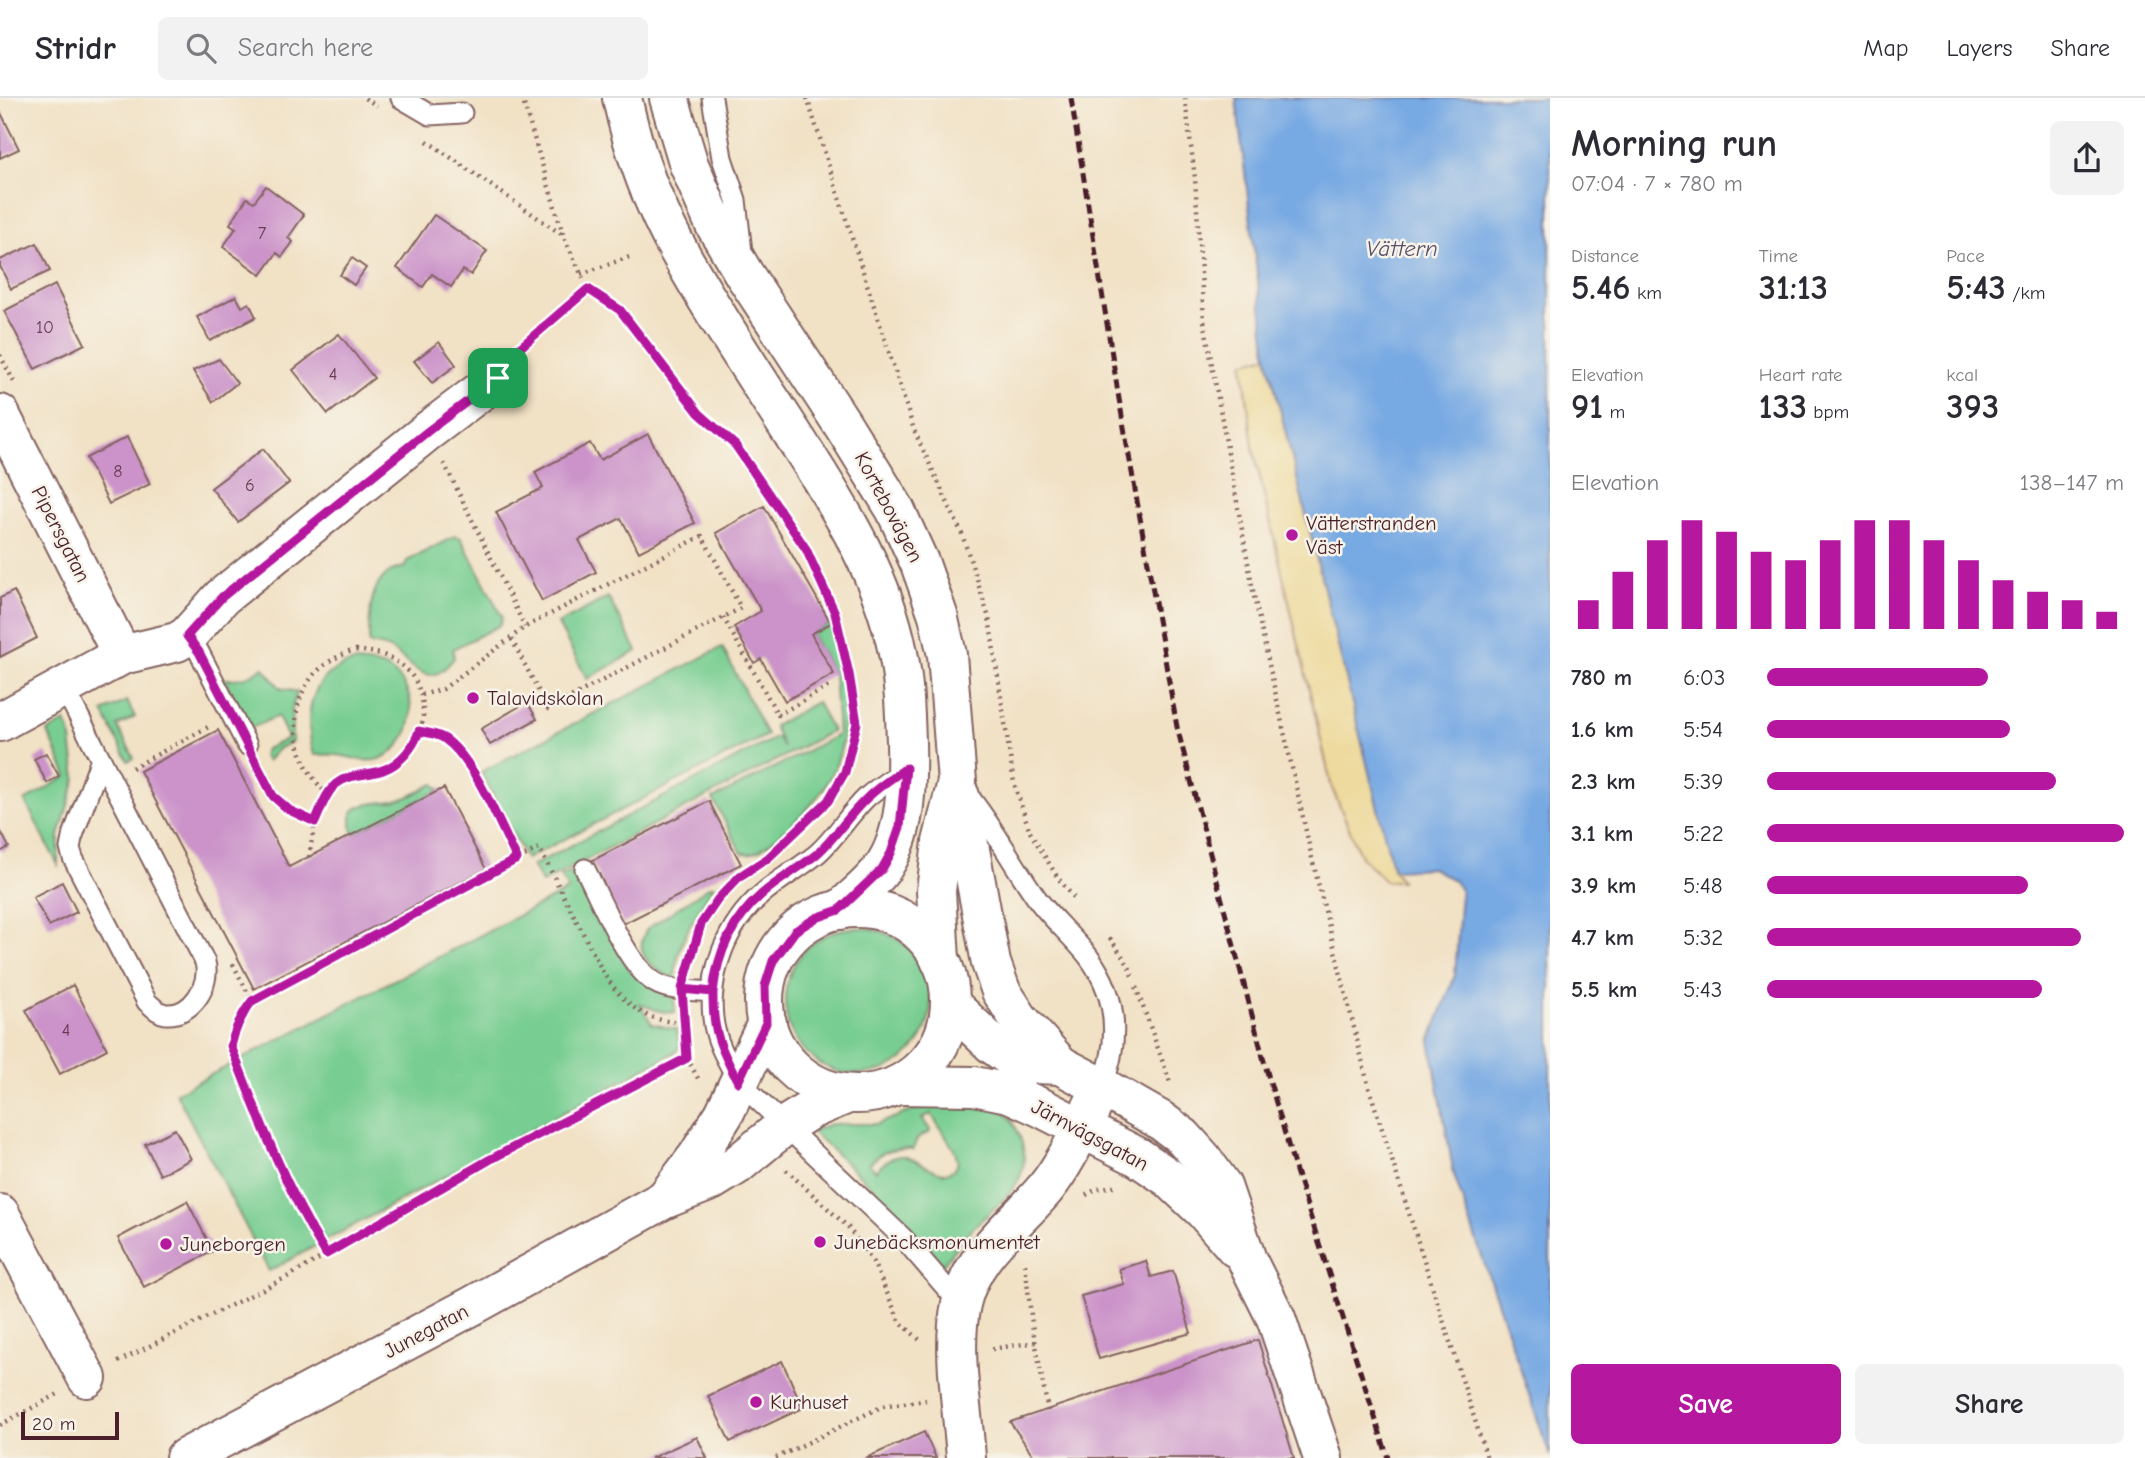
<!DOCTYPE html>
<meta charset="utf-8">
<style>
body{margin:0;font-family:"Comic Neue",sans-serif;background:#f2f2f3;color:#2b2b33;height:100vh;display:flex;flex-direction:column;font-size:26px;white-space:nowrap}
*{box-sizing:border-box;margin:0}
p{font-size:23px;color:#7c7c81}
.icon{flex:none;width:38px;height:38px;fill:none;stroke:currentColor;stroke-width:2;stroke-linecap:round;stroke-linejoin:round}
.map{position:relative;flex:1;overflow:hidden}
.panel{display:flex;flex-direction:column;background:#fff;width:595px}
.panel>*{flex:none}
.scale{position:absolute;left:21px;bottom:18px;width:98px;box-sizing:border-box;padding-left:7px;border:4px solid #4a1f2b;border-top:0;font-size:19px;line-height:24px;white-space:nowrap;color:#4a1f2b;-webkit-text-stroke:5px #f7f3e8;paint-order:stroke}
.pin{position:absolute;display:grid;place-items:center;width:60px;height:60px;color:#fff;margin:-30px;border-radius:14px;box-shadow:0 4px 10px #0006}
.round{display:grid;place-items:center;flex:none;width:74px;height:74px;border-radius:10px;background:#f2f2f3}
.headline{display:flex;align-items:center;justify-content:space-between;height:119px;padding:0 21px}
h1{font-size:38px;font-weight:700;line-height:52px}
.figures{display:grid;grid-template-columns:repeat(3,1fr);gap:10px;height:119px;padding:7px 21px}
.figures div{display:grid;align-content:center}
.figures b{font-size:35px;font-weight:700}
.figures small{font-size:19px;font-weight:400}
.figures p{font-size:19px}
.chart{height:196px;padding:14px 21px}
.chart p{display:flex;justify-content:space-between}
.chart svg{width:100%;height:126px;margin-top:7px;stroke:#b5179e;stroke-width:6}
.primary-button{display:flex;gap:14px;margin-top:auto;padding:14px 21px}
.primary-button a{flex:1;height:80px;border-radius:10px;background:#b5179e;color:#fff;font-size:28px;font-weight:700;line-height:80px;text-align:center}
.primary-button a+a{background:#f2f2f3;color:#2b2b33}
ul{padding:0 21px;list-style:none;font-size:23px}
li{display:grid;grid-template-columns:112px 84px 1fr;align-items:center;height:52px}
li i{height:18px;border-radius:9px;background:#b5179e}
header{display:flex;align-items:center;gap:42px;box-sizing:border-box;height:98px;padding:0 35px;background:#fff;border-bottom:2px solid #e1e1e2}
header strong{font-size:33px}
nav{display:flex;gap:38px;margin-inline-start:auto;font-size:24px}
.search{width:490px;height:63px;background:#f2f2f3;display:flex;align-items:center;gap:18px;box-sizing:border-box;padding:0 24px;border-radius:10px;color:#7c7c81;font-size:26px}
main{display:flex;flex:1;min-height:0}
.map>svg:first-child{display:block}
</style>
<header>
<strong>Stridr</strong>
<div class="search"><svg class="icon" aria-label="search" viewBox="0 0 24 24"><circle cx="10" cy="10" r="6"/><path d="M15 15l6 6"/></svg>Search here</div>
<nav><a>Map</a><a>Layers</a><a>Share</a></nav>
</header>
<main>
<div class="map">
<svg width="1550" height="1360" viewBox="0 0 1550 1360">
<rect width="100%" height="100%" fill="#f7f3e8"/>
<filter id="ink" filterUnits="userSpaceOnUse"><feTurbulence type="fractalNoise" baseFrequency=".0143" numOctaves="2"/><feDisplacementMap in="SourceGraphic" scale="14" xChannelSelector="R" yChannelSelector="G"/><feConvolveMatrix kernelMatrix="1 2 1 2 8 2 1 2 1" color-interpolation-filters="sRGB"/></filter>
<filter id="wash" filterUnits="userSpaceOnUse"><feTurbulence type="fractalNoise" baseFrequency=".00686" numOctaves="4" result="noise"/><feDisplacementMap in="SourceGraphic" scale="28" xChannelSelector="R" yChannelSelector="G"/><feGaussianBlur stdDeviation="1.57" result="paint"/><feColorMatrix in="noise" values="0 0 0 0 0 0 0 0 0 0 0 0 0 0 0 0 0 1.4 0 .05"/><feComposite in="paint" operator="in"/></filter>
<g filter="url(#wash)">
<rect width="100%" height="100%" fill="#f1e1c5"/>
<g fill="#78ce92" stroke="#61765e" stroke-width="2" fill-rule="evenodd">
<path d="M455,438l6,2 41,79 -2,8 -47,24 1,9c-26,35 -39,7 -63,-8 -6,-4 -14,-5 -22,-6 0,-29 -1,-72 36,-77l2,-6z"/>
<path d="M608,499l29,54 -50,28 -29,-55z"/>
<path d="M831,525c22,92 27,150 -53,213 -10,8 -24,22 -37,16l-28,-53 125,-64 -4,-61 -23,-40z"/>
<path d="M722,549l45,88 -241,124 -45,-87z"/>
<path d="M355,564c11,1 22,1 32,6 35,20 31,77 -8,91 -15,5 -28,-3 -43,-4 -7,-1 -14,0 -22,0 -11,-40 -5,-82 41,-93z"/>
<path d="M263,569l17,21 17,4 -5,17v33l-13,6 -12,13 -4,-5 3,-7 22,-11 -10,-22 -27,12 -27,-49c16,0 27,-1 39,-12z"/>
<path d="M127,603l8,16 -18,9 17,32 -6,3 -25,-49z"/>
<path d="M817,604l15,29 -290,152 -10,-17 245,-129 6,10 -9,-21z"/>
<path d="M65,624l5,9 6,47 -17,58 -1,29 -33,-64 42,-25 -19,-44z"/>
<path d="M434,686l6,6 -86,44c-14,-37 23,-28 45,-34 13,-3 23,-11 35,-16z"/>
<path d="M577,771l53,101 44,27 1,16 -16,-2 -19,-7 12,20 24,5 4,17 -4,6 -407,219 -93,-178 392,-203 -7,-13z"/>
<path d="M710,788h4c-18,27 -39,59 -39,93 -21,-9 -44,-24 -28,-50z"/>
<circle cx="858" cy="903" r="73"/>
<path d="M941,1002c15,3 47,4 60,10 8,3 13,13 16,20 22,47 -12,67 -41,95 -14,13 -24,27 -35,42 -36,-53 -83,-93 -130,-136l20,-7h46zM931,1016l24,37 3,11c-11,28 -39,-7 -58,-6 -10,1 -18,8 -24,15l-7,-7c14,-14 25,-17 45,-15 1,-10 5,-13 15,-16l1,-3 -8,-12z"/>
</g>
<path fill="#eeda9e" stroke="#9c7c64" stroke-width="2" d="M1267,258l126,513 8,12h-16l-24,-24 -29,-69 -79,-341 -10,-84z"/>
<path fill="#77a9e3" stroke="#606487" stroke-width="2" d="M1236,0h314v1358l-96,-281 -24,-134 25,-66 6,-83 -7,-12 -22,-12 -39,2 -126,-514z"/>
<g id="blocks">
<g fill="#cb93c9">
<path d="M0,13l19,38 -19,9z"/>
<path d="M266,88l38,29 -16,23 5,4 -11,15 -5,-4 -16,22 -38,-28 13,-19 -6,-4 17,-26 7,4z"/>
<path d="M434,117l53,36 -16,24 -8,-5 -12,17 -19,-13 -9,13 -26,-19z"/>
<path d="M37,145l13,28 -39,18 -11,-23v-6z"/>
<path d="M352,160l14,10 -12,17 -14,-10z"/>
<path d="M55,187l30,59 -50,25 -31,-58z"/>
<path d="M236,198l6,11 7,-4 7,14 -46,24 -13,-24z"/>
<path d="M339,236l35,44 -46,36 -35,-44z"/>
<path d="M439,244l17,23 -24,18 -18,-22z"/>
<path d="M219,261l18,24 -24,19 -20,-31z"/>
<path d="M648,336l47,89 -56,29 -18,-34 -42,22 17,32 -54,29 -46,-89 47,-24 -8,-16 55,-29 10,17z"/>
<path d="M127,339l23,47 -41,20 -23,-46z"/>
<path d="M263,351l26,34 -51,39 -27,-34z"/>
<path d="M764,408l67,117 -20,11 23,40 -49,27 -24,-42 -7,4 -20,-36 27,-16 -45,-78z"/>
<path d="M14,493l23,47 -37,19v-59z"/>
<path d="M527,604l10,17 -47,26 -9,-16z"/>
<path d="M218,632l71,137 155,-79 42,81 -232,120 -114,-218z"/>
<path d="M46,655l13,23 -12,7 -13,-24z"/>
<path d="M709,703l32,63 -118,60 -32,-63z"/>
<path d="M0,732l9,17 -9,5z"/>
<path d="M62,784l15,30 -28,14 -16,-29z"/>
<path d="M73,887l34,64 -47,25 -34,-64z"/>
<path d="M175,1031l16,30 -31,16 -15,-31z"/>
<path d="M187,1103l26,50 -69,36 -26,-49z"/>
<path d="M1146,1163l5,16 22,-6 18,62 -92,26 -18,-63 43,-12 -5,-15z"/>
<path d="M1258,1242l36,118h-259l-25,-36z"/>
<path d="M782,1263l21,47 -73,34 -22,-46z"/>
<path d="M924,1334l12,26h-70z"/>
<path d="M697,1339l10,21h-56z"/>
</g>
</g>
</g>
<g filter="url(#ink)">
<use href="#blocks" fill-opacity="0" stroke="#846361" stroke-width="2"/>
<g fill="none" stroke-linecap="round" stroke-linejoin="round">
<g stroke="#846361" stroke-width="23">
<g id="lane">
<path d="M401,0l29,17 32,-2"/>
<path d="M712,0l10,60 14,42 6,52"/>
<path d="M187,538l12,16 48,93"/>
<path d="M64,589l10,20 131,255c6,23 -13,54 -39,52 -8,-1 -13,-7 -19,-12l-74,-144 -3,-10 2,-10 29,-79"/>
<path d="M906,671c-13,9 -28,18 -39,28 -18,17 -31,40 -49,56 -18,15 -39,26 -56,41 -35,30 -54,78 -49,124 2,23 15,44 26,64l164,156 58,67"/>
<path d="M967,696c27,33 46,71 71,106 15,20 34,36 50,56 31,41 32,85 14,131"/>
<path d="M585,771c15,29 42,96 69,113 16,10 41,8 59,10"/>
</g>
</g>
<g stroke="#846361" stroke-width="42">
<g id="street">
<path d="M0,316l122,241"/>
<path d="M0,624l122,-67 55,-13 10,-6 35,-39 206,-166 70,-53"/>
<path d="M0,1116l87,164"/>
<path d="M966,1360c-3,-48 -15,-107 -5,-154 11,-50 53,-78 84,-115 24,-29 39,-68 57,-102"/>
</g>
</g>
<g stroke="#846361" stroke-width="42">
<g id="secondary">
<path d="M622,0c12,56 33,112 62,162 37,66 80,129 121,193 39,61 79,127 93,200 6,29 7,59 8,89 1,40 1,94 -25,128 -11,15 -27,27 -41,40"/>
<path d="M669,0l20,67 25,58 30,51 99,151 52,84 25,55 18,51 9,40 10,127 -15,60 -6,49 4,69"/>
<path d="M960,698l31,167 10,28 18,28 41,46"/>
<circle cx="857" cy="903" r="93"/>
<path d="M950,906l42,40 22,16 21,4 25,1 42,22 58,33 23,17 18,20 21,29 25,74 29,58 47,140"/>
<path d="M898,987l76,1 35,7 33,15 96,49 31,21 35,33 32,37"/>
<path d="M665,1101l32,-42 27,-43 43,-91"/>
<path d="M185,1360l287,-152 193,-107 46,-18 26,-16 46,-38 27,-17 38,-16"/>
</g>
</g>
<g stroke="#846361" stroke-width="4.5" stroke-dasharray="2 5" stroke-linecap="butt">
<path d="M365,0l12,8"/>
<path d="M522,0l42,139 24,52 32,21 79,103 37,33 70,103 29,64 14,60 8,50 -12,49 -11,19"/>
<path d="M807,0l107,332 48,104 27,84 25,165 16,49 28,46 16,20"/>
<path d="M1185,0l10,80 9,143 51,280 57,257 57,230 118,370"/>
<path d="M427,43l137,95"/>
<path d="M581,176l51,-18"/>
<path d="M517,252l71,-61"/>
<path d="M0,257l14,27"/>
<path d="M444,365l81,164"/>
<path d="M723,519l55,98 51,-29"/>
<path d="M356,552c15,2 28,3 41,12 29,17 34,61 14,87 -23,31 -63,15 -84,45 -48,-47 -42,-125 29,-144z"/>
<path d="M422,597l21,-6 82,-62 177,-91 39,72 -193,101 -37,-71"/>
<path d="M419,633c8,2 19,3 26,8 30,20 55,87 73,120"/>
<path d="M258,668c18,35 21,39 57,56"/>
<path d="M132,670l78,-42"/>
<path d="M789,741l20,-18"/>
<path d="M309,759l6,-35 12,-28"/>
<path d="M1110,840l19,28 3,10"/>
<path d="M690,858l11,-32 13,-20"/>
<path d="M233,866l19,37"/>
<path d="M1136,889l35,98"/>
<path d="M687,960l13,24"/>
<path d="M786,1072l62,57 25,35 27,60 22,20"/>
<path d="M1086,1097l11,-6 17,-3"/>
<path d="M326,1156c-40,-65 -68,-137 -95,-208l12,-33 9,-12 287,-153 65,126c21,31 40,48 79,48"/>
<path d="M1025,1166l7,60 16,87"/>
<path d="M992,1251l44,-7"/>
<path d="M118,1264l175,-88 196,-114 198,-102 -4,-42"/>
<path d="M0,1327l58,-31"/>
<path d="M776,1360l107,-52 43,-6"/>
</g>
<use href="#lane" stroke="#fff" stroke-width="19"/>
<use href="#street" stroke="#fff" stroke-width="38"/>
<use href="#secondary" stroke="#fff" stroke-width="38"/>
<path stroke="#4a1f2b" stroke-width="5" stroke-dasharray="10 5" stroke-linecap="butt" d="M1071,0l48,301 58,328 87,334 29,101 95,296"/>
</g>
</g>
<g fill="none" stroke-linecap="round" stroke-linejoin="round" filter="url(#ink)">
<g stroke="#fff" stroke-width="14">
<path id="route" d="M498,280l-70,53 -206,166 -35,39 12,16 74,144 16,14 26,12c6,-13 10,-28 21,-38 14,-11 31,-8 47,-14 17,-6 31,-23 36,-39 8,2 19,3 26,8 30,21 55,87 72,120l-265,142c-11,14 -17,27 -21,45 27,71 55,143 95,208l163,-94 198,-102 -5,-69 31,3c4,-37 19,-72 49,-98 17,-15 38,-26 56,-41 19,-17 31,-39 50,-56 11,-11 26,-20 38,-29l-6,59 -9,26 -9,16 -43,41 -23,8 -21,13 -22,30 -8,25 1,37 -28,59c-17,-33 -26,-51 -25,-90l-31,-3 19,-65 17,-25 22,-23 28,-18 60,-57 17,-29 12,-49 -8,-49 -14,-61 -29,-64 -70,-103 -37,-33 -79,-103 -32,-21 -87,75 -3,14"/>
</g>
<use href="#route" stroke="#b5179e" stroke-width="9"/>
</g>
<g fill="#b5179e" stroke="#f7f3e8" stroke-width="2.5">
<circle cx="1292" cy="437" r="7"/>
<circle cx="473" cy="600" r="7"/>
<circle cx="820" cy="1144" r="7"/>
<circle cx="166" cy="1146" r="7"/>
<circle cx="756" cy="1304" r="7"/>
</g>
<g text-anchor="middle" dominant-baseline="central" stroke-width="5" stroke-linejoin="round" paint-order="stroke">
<g font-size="18" fill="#6a3c52">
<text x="262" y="135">7</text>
<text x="45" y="229">10</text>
<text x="333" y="276">4</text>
<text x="118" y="373">8</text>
<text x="250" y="387">6</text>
<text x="66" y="932">4</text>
</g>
<g font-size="21" fill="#4a1f2b" stroke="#f7f3e8">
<text transform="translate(889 409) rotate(62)">Kortebovägen</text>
<text transform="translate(61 436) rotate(63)">Pipersgatan</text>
<text transform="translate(1090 1037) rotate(28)">Järnvägsgatan</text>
<text transform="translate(426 1233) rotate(-28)">Junegatan</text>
</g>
<g font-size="21" fill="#4a1f2b" stroke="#f7f3e8" text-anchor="start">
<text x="1306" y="425">Vätterstranden<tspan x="1306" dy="24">Väst</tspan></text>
<text x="487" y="600">Talavidskolan</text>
<text x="834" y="1144">Junebäcksmonumentet</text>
<text x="180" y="1146">Juneborgen</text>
<text x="770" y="1304">Kurhuset</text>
</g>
<g font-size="23" font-style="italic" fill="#5a4f6b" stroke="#f7f3e8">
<text x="1402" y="150">Vättern</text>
</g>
</g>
</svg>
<div class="scale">20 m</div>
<div class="pin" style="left:498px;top:280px;background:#1e9e55"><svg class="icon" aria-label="arrive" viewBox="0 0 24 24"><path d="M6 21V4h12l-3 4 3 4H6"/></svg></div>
</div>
<section class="panel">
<div class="headline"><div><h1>Morning run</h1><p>07:04 · 7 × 780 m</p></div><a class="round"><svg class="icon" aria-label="share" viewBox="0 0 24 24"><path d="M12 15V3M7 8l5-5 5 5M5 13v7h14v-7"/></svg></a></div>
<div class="figures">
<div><p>Distance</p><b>5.46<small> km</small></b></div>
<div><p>Time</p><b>31:13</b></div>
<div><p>Pace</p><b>5:43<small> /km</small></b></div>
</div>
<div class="figures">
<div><p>Elevation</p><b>91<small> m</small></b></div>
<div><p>Heart rate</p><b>133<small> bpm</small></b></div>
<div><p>kcal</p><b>393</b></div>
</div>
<div class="chart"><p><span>Elevation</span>138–147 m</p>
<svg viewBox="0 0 160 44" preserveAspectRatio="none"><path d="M5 44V34M15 44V24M25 44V13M35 44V6M45 44V10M55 44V17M65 44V20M75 44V13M85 44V6M95 44V6M105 44V13M115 44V20M125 44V27M135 44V31M145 44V34M155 44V38"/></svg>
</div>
<ul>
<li><b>780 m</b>6:03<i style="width:62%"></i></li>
<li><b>1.6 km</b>5:54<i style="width:68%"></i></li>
<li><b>2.3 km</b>5:39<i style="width:81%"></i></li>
<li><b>3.1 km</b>5:22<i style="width:100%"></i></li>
<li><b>3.9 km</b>5:48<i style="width:73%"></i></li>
<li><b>4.7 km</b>5:32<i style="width:88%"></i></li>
<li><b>5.5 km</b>5:43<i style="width:77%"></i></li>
</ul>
<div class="primary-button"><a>Save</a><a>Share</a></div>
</section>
</main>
